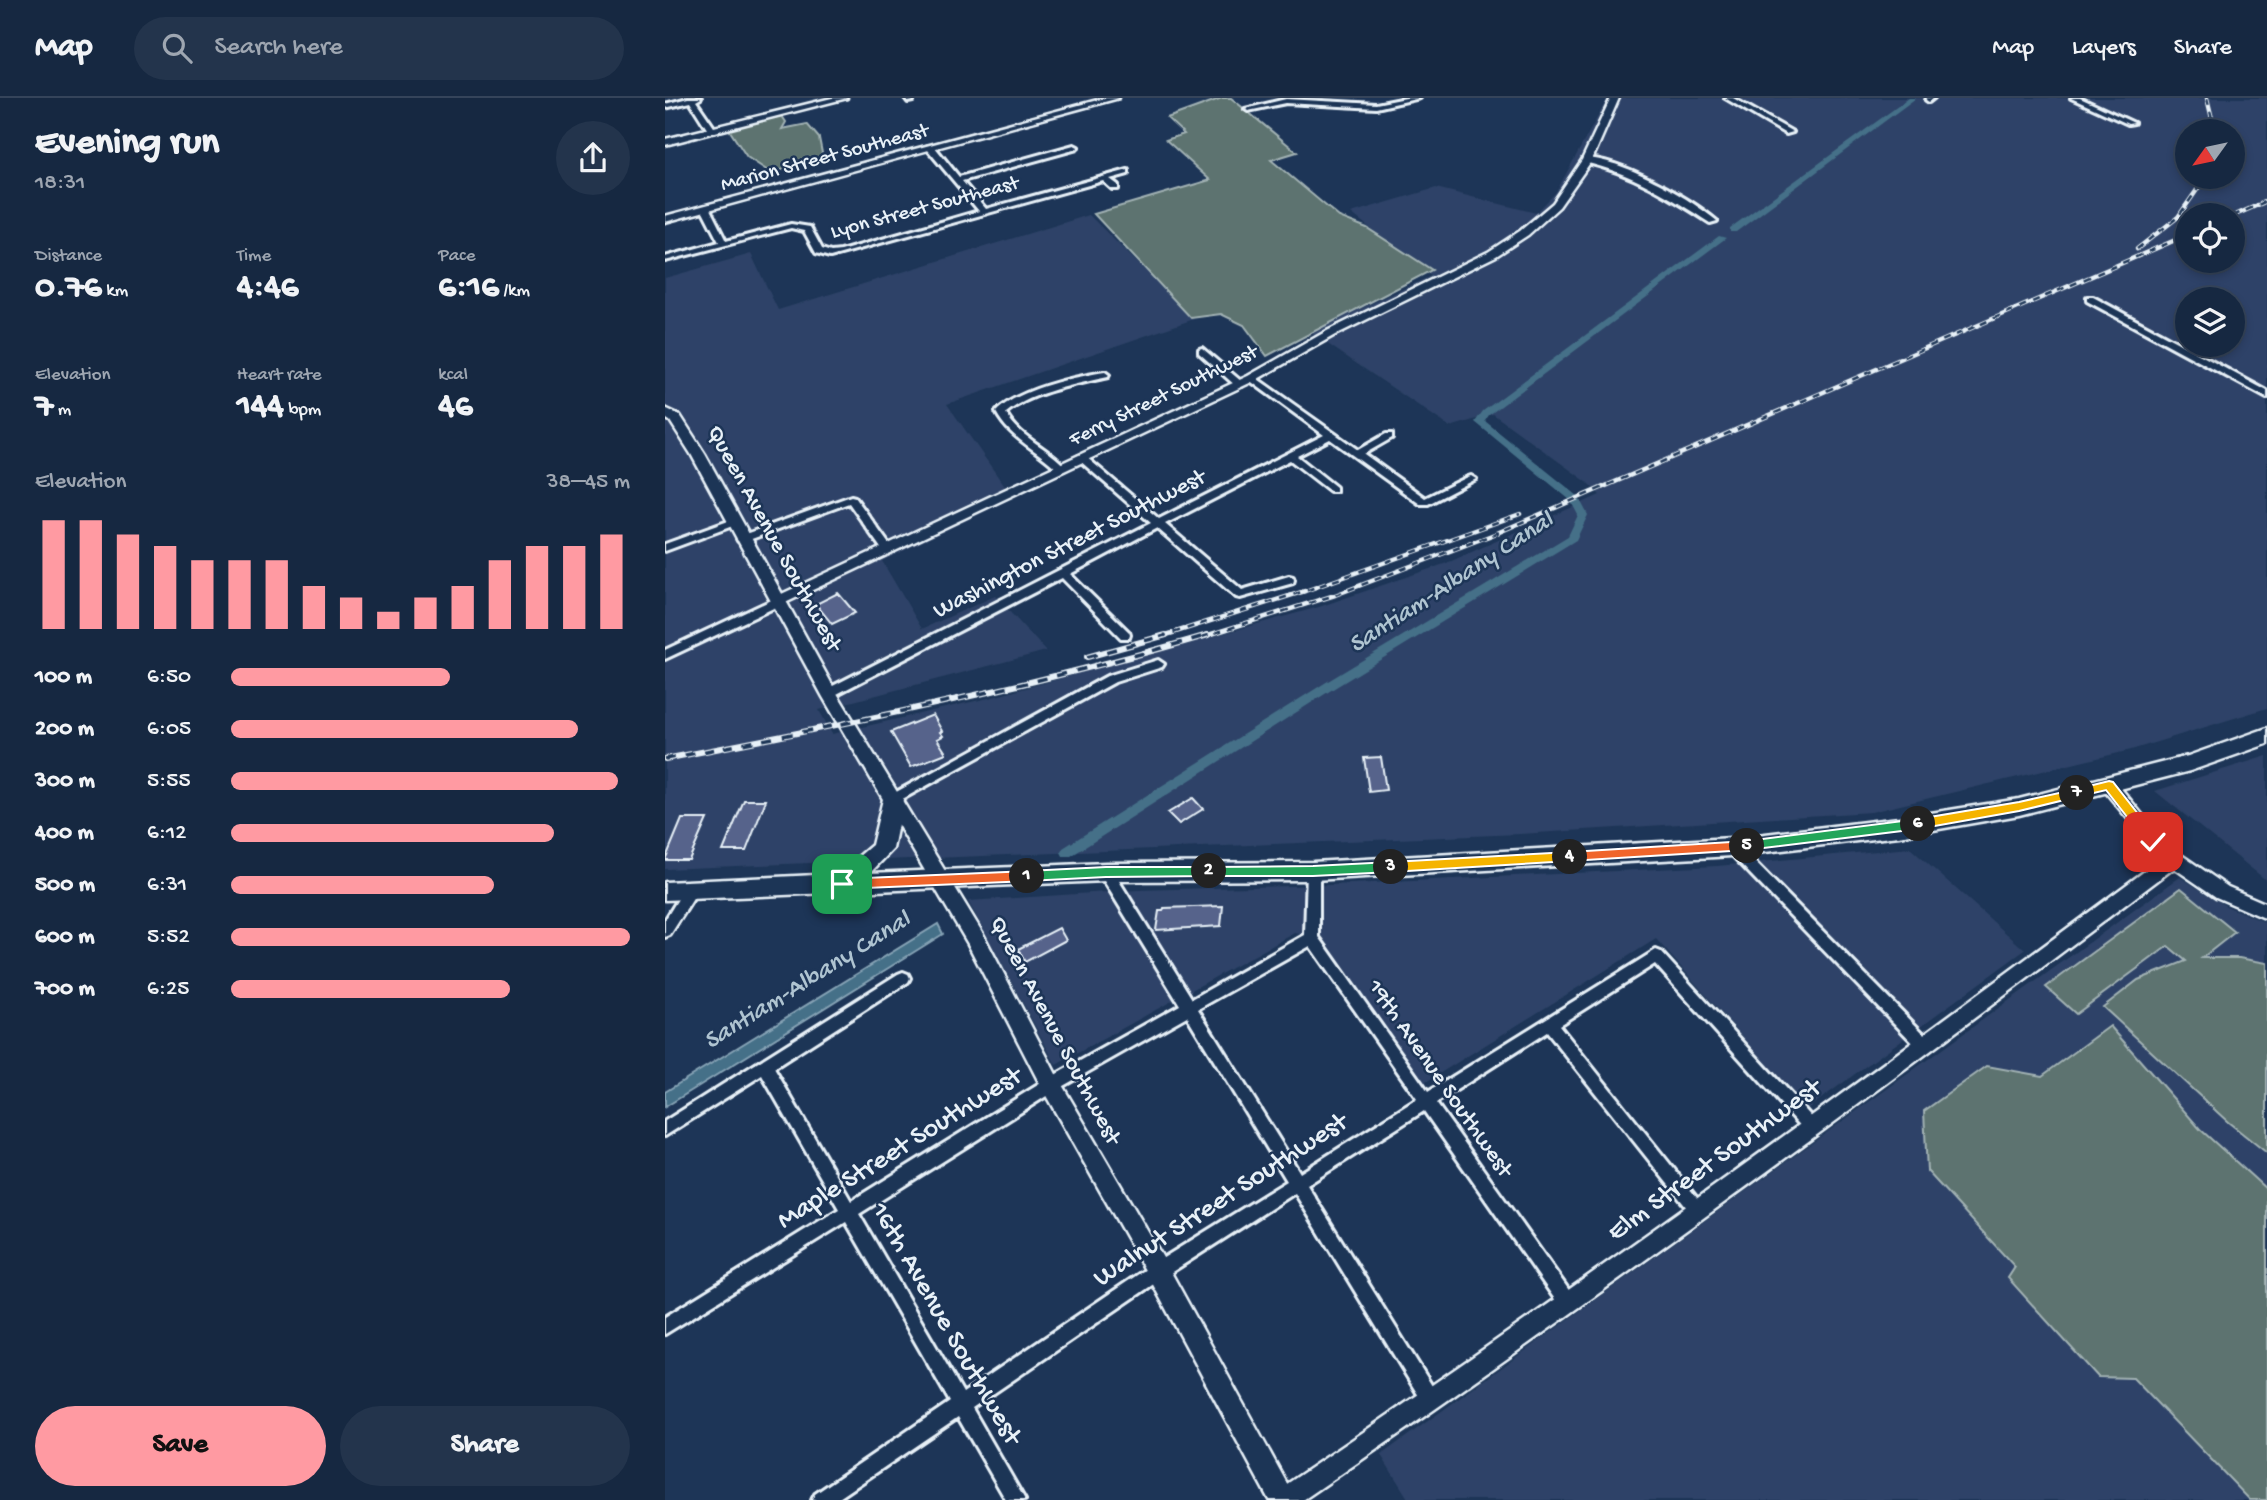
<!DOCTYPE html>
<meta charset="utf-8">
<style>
body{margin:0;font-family:"Gochi Hand",sans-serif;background:#23344c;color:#f1f3f6;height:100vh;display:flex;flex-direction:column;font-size:26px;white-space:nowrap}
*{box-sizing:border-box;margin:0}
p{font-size:23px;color:#9ea6b1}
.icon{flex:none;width:38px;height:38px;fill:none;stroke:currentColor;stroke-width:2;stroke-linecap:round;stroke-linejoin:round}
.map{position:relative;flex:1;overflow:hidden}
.panel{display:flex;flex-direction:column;background:#162841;width:665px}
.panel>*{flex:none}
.needle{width:46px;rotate:237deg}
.fabs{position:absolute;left:1510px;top:21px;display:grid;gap:14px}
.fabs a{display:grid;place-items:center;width:70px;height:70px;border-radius:50%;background:#162841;box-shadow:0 4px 10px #0003,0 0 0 2px #35445a;font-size:35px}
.pin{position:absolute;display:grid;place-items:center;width:60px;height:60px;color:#fff;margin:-30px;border-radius:14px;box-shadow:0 4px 10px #0006}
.km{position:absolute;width:35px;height:35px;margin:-18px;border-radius:50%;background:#222;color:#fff;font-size:19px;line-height:35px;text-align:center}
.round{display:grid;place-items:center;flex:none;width:74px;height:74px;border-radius:37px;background:#23344c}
.head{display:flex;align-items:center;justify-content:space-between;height:119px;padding:0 35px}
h1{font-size:38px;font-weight:700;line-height:52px}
.figures{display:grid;grid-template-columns:repeat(3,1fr);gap:10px;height:119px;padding:7px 35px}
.figures div{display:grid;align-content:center}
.figures b{font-size:35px;font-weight:700}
.figures small{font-size:19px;font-weight:400}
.figures p{font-size:19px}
.chart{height:196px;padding:14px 35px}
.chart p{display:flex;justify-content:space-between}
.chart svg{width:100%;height:126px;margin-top:7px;stroke:#ff9aa2;stroke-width:6}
.button{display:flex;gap:14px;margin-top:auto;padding:14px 35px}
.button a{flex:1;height:80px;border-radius:42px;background:#ff9aa2;color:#111;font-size:28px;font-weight:700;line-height:80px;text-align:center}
.button a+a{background:#23344c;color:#f1f3f6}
ul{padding:0 35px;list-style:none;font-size:23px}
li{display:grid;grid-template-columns:112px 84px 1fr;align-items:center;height:52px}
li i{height:18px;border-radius:9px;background:#ff9aa2}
header{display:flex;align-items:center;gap:42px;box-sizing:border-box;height:98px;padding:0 35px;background:#162841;border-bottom:2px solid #35445a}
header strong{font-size:33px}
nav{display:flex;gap:38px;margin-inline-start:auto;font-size:24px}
.search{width:490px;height:63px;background:#23344c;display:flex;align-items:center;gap:18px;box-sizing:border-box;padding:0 24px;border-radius:38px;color:#9ea6b1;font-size:26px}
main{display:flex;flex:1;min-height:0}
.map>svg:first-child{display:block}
</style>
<header>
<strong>Map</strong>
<div class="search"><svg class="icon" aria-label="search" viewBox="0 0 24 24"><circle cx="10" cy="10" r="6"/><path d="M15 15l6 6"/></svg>Search here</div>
<nav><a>Map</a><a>Layers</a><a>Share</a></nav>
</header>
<main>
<section class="panel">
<div class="head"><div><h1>Evening run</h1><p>18:31</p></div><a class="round"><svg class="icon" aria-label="share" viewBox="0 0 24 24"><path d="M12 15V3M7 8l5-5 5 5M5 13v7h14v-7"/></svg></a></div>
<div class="figures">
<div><p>Distance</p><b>0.76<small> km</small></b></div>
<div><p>Time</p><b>4:46</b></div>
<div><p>Pace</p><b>6:16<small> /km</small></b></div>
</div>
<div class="figures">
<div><p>Elevation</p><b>7<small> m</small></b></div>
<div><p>Heart rate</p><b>144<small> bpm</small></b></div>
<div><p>kcal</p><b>46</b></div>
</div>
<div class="chart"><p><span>Elevation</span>38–45 m</p>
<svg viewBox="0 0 160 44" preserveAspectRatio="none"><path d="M5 44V6M15 44V6M25 44V11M35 44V15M45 44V20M55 44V20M65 44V20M75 44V29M85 44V33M95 44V38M105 44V33M115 44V29M125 44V20M135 44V15M145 44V15M155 44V11"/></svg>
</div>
<ul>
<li><b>100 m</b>6:50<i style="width:55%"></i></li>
<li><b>200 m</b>6:05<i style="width:87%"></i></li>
<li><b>300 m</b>5:55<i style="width:97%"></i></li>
<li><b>400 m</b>6:12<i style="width:81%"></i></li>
<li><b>500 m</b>6:31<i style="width:66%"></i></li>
<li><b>600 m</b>5:52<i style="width:100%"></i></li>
<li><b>700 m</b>6:25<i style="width:70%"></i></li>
</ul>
<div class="button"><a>Save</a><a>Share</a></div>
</section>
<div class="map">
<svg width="1602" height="1402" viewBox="0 0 1602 1402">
<rect width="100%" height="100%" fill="#1d3557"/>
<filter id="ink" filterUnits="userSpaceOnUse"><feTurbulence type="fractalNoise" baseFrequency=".0143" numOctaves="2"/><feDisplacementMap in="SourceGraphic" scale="14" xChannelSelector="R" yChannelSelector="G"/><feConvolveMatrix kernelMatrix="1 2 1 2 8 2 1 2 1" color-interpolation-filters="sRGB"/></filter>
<g filter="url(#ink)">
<g fill="#2e4367" fill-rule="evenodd">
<path d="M943,0h659v610l-136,42 -260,62 -351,22 -855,35v-591l86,-24 27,56 311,-95 105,104 -247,85 66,94 -131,63 40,68 73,-33 51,55 -227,59 13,24 161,-37 326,-90 128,-44 153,-68 -13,-13 -94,-68 -43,13 -140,-95 121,-56 -80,-63 85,-25 100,25 20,-21zM1522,33h46v46h-46zM1522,117h46v46h-46zM1522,201h46v46h-46z"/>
<path d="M1602,658v125l-112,-90z"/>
<path d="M1245,750l115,102 -218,159 -151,-170 -235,146 -102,-147 -24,-5 -239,132 -88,-164 170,-11 193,-5 386,-19z"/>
<path d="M1515,779l46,29 41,17v577h-858l-28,-45z"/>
</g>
<g fill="#5d736f" stroke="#a2b2b4" stroke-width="2">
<path d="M557,0h9l66,54 -26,8 68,57 28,11 65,42 -165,86 -23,-31 -23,-11 -30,4 -97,-104 116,-34 -44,-40 18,-6 -17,-16z"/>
<path d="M117,18l4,6 -4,7 25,-5 12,14 4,20 -52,15 -24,-16 -19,-29z"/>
<path d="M1516,790l54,44 -33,26h37l28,5v190l-39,-31 -125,-115 35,-27 48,-19 -18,-15 -92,68 -30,-27z"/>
<path d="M1445,928l90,103 67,61v310h-17l-117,-122 -35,-1 -90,-99 7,-11 -88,-96 -3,-60 63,-45 55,10z"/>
</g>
<path fill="#446f88" stroke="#86a3b5" stroke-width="2" d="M273,826l5,10 -278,173v-15z"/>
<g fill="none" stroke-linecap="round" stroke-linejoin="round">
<g fill="#446f88" fill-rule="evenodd">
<path d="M1244,0h7l-180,134h-6v-4z"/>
<path d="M1054,138l7,2 -237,177 -4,6 93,75 10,19 -12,25 -240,147 -265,169h-8l-2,-4 2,-4 265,-167 240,-145 10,-21 -8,-15 -95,-78 8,-11z"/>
</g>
</g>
<g fill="#56648b" stroke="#e8f1f8" stroke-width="2">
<path d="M173,495l17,20 -23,11 -16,-20z"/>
<path d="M268,617l9,16 -2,1 3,4 -6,3 9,14 -35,14 -20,-35z"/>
<path d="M716,659l5,33 -17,2 -5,-34z"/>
<path d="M528,700l10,11 -24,15 -11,-11z"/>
<path d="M79,702h22l-20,51h-23z"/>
<path d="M17,721h25l-18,41h-24z"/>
<path d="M558,808l-2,20 -65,4 3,-19h4l1,-3z"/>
<path d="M394,830l7,12 -41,22 -7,-13z"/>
</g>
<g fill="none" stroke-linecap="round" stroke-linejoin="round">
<g stroke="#e8f1f8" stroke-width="6">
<g id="minor">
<path d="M23,0h13l-5,3 20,29 -1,2h-6l-19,-30 -25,6v-4z"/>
<path d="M240,0h6l2,3 -5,1z"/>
<path d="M741,0h14l-44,10 -90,-5 -38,8 -3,-2 41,-10 90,5z"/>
<path d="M1060,0h8l60,34 -7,2z"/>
<path d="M1262,0h7l-5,4 -3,-2z"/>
<path d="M1406,0h9l54,25 -6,1z"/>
<path d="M409,47l4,2 -1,2 -115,32 24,28 142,-39v4l-18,5 8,6v4h-6l-9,-8 -273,76 -14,-4 -12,-22 -13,-3 -126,33v-4l54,-15 -17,-33 1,-2 7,2 16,32 65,-17 19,3 12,22 9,3 10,-1 138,-40 -51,-61v-4h6l25,31z"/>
<path d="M919,60c36,0 106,40 133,63l-7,2c-40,-26 -78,-50 -126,-61z"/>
<path d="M1422,199h6l174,94v7l-180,-97z"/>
<path d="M537,250l40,34v4h-6l-37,-33v-4z"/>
<path d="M440,274l4,3 -1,2c-31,7 -77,15 -102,36 13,25 42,34 60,55l-2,2h-6c-21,-21 -48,-31 -62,-58 22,-23 78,-35 109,-40z"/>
<path d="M587,277l106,75 28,-16h6v4l-28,16 61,44 43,-21 3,-1 5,3 -48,25h-8l-90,-65 -33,17 39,31v4h-6l-40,-31 -125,64 77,66 47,-14 4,1 1,3 -1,3 -53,15 -4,-1 -79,-69 -87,46 59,58 1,3 -1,3h-8l-59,-60 -229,118h-8l-2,-3 2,-3 326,-167 -72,-63v-4h6l74,63 165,-84 -75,-55 -1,-2z"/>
<path d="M186,398l4,1 36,50v4h-8l-34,-48 -103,38h-8l-1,-2 1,-2z"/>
<path d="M69,421l4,1v4l-73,27v-7z"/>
<path d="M113,499l5,4 -1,3 -117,55v-9z"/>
<path d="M493,562l6,4 -2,3 -47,15 -218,120h-8l-2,-3 2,-3 218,-120z"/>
<path d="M1067,744l4,1 194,197 2,5 -2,5 -5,1 -5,-1 -192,-199 -2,-4 2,-4z"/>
<path d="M648,768l5,1 1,4v66l109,155 228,-142 5,2 155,170 2,5 -2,5 -5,2 -5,-2 -151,-168 -96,61 142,178 3,5 -3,5 -5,3 -5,-3 -144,-181 -111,71 137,193 2,6 -2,6 -6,2 -6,-2 -137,-197 -117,74 130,209 2,6 -2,6 -6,2 -6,-2 -130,-213 -131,84 -192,131 53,92h-19l-48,-83 -122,83h-24l3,-6 135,-92 -104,-180 -181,112v-17l174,-108 -77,-134 -97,61v-15l233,-147 5,-2 5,2 2,4 -2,4 -134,86 77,133 195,-121 134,-75 -79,-129 -1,-4 1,-4 5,-1 5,1 81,131 113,-64 2,-64 1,-4zM645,848l107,153 -117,74 -102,-164zM522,918l100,165 -135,84 -189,128 -104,-179 197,-124z"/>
<path d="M26,787l5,1 1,4 -1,4 -26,41 -5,2v-17l21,-34z"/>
</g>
</g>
<g stroke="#e8f1f8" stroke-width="5">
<g id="tertiary">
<path d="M167,0h15l-182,47v-6z"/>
<path d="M440,0h14l-454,124v-6z"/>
<path d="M946,0h8l-27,62 -33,47 -31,28 -32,21 -161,79 -79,45 -473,224h-10l-2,-3 2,-3 475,-222 79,-45 161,-79 32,-21 33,-28 29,-43z"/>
<path d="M1444,681l6,2 52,64 61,42 39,17v15l-51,-22 -42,-29c-286,216 -574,430 -871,632h-31l3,-8c301,-202 595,-417 886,-633l-58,-70 -2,-4 2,-4z"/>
</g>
</g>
<g stroke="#e8f1f8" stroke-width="5">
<path id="secondary" d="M0,310l15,7 25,39 130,236 147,242 76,146 108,185 130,237h-27l-119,-221 -106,-187 -76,-148 -145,-247 -132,-243 -21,-33 -5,-3z"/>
</g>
<g stroke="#e8f1f8" stroke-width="5">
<path id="primary" d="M1602,630v16l-77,27 -171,44 -120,21 -167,20 -419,24 -207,1 -441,19v-18l173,-8 34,-29 11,-46 3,-6 7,-2 7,2 3,6 -10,50 -23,24 236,-10 207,-1 419,-24 167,-20 120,-19 169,-43z"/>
</g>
<use href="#minor" fill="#1d3557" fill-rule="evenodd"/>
<use href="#tertiary" fill="#1d3557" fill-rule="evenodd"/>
<use href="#secondary" fill="#1d3557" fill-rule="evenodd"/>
<use href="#primary" fill="#1d3557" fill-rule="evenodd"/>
<g stroke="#e8f1f8" stroke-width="4.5">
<g id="rail-far1">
<path d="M1542,0l8,33"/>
<path d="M1568,118l34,-15"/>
<path d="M1472,151l41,-32 28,-40"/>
<path d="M495,539l145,-46 215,-77"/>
<path d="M537,539l133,-42 162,-62 690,-298"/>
</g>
</g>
<g stroke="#e8f1f8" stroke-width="6">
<g id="rail">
<path d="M422,559l79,-22"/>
<path d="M0,661c182,-35 365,-72 543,-124"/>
</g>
</g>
<use href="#rail-far1" stroke="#1d3557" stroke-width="2.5" stroke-dasharray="7" stroke-linecap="butt"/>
<use href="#rail" stroke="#1d3557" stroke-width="3.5" stroke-dasharray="10" stroke-linecap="butt"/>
</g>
</g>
<path fill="#f0652b" stroke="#fff" stroke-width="2" d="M362,773l6,5 -6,5 -185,8 -6,-5 6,-5z"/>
<path fill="#22a559" stroke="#fff" stroke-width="2" d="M441,769h103l6,4 -6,5 -103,1 -79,4 -6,-5 6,-5z"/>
<path fill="#22a559" stroke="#fff" stroke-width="2" d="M726,764l5,5 -5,5 -78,4h-104l-6,-5 6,-4 104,-1z"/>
<path fill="#f5b400" stroke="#fff" stroke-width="2" d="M905,754l6,5 -6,4 -179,11 -6,-5 6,-5z"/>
<path fill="#f0652b" stroke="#fff" stroke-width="2" d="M1082,743l6,5 -6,4 -177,11 -6,-4 6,-5z"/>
<path fill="#22a559" stroke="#fff" stroke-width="2" d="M1253,721l5,5 -5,5 -171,21 -5,-4 5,-5z"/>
<path fill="#f5b400" stroke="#fff" stroke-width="2" d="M1412,691l4,1v6l-62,15 -101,18 -6,-5 6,-5 101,-17z"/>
<path fill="#f5b400" stroke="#fff" stroke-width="2" d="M1444,683l4,1 44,56v7h-8l-43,-55 -29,7 -6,-4 6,-4z"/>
<g text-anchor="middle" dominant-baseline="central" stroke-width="5" stroke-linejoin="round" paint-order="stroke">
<g font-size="21" fill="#e8f1f8" stroke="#1d3557">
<text transform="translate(160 61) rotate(-15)">Marion Street Southeast</text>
<text transform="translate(260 111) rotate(-15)">Lyon Street Southeast</text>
<text transform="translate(499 299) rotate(-26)">Ferry Street Southwest</text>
</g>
<g font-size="24" fill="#e8f1f8" stroke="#1d3557">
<text transform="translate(108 441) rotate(61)">Queen Avenue Southwest</text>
<text transform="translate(405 447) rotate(-27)">Washington Street Southwest</text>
<text transform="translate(389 933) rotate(62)">Queen Avenue Southwest</text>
<text transform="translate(774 981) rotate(55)">19th Avenue Southwest</text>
</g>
<g font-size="26" font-style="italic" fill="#afc4d1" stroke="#1d3557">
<text transform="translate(787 486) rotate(-33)">Santiam-Albany Canal</text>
<text transform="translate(143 884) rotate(-32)">Santiam-Albany Canal</text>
</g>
<g font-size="28" fill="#e8f1f8" stroke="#1d3557">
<text transform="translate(235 1051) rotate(-32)">Maple Street Southwest</text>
<text transform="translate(1050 1063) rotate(-36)">Elm Street Southwest</text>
<text transform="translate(556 1103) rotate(-33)">Walnut Street Southwest</text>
<text transform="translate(280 1226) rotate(60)">16th Avenue Southwest</text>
</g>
</g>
</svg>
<div class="fabs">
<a><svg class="needle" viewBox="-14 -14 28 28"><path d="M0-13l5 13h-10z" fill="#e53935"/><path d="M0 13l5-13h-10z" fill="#9ea6b1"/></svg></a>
<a><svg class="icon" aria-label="locate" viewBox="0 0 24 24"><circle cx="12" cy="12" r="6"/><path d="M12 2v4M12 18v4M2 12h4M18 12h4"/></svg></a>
<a><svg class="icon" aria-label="layers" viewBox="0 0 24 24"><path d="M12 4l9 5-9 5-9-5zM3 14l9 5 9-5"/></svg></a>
</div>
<div class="pin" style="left:177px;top:786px;background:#1e9e55"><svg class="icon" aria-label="arrive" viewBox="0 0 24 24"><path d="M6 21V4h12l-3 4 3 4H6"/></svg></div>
<div class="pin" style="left:1488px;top:744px;background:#d93025"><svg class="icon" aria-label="check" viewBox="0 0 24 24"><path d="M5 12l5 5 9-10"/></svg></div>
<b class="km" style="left:362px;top:778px">1</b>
<b class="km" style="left:544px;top:773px">2</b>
<b class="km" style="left:726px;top:769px">3</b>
<b class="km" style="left:905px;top:759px">4</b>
<b class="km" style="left:1082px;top:748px">5</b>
<b class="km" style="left:1253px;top:726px">6</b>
<b class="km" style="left:1412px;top:695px">7</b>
</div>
</main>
